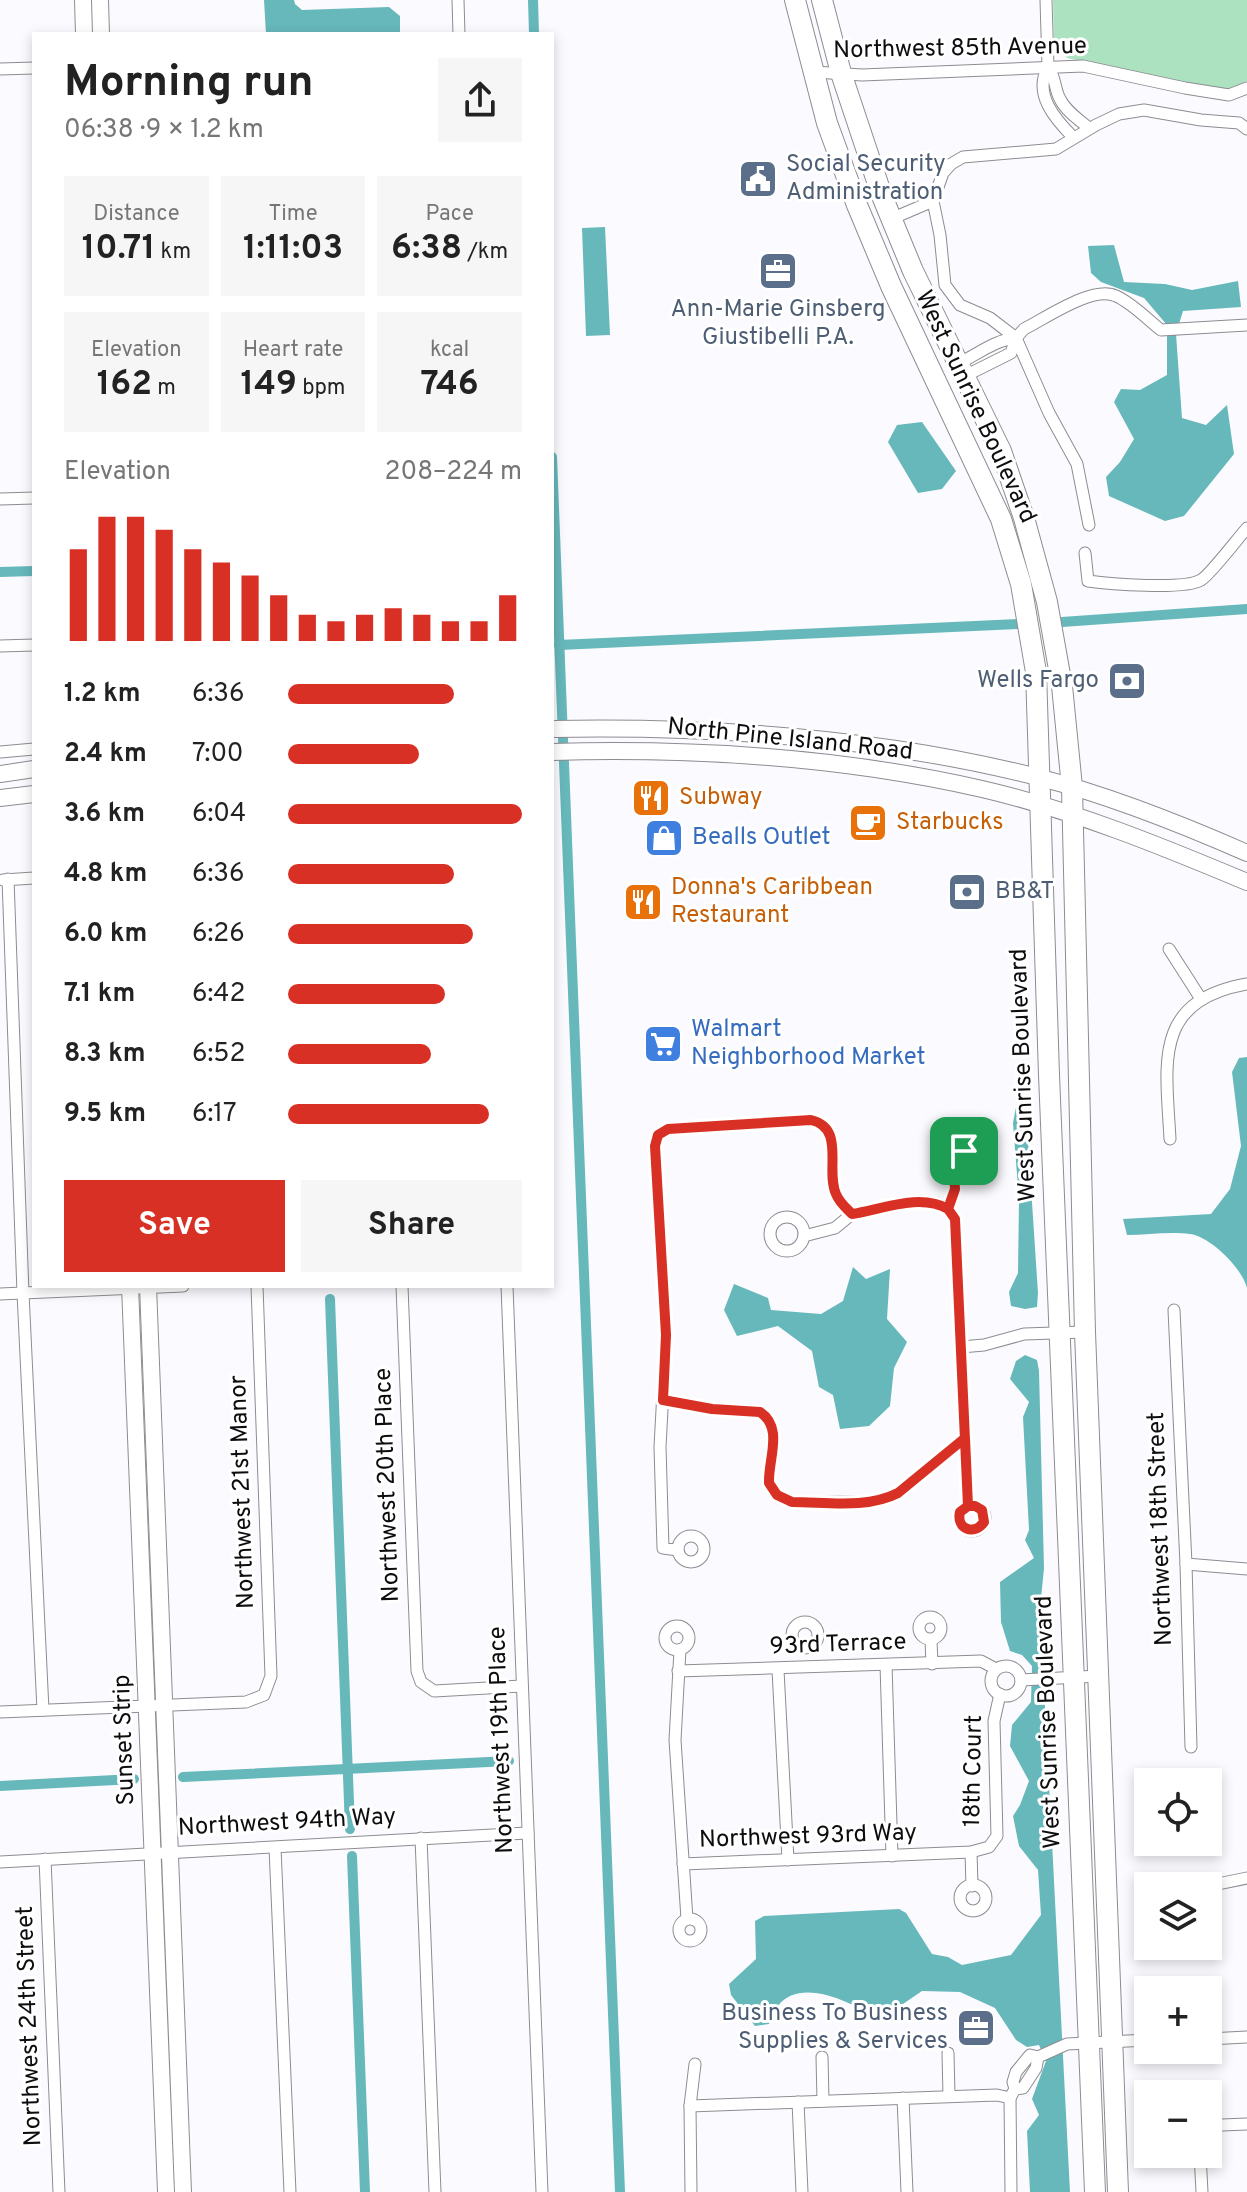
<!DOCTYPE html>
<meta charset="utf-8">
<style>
body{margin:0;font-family:Overpass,sans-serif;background:#f6f6f6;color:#222;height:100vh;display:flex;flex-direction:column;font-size:30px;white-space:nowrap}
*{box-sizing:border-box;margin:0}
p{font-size:26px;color:#767676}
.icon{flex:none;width:44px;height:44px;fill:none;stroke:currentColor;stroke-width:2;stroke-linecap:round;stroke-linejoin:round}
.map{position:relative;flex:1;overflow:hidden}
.panel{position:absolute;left:32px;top:32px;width:522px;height:1256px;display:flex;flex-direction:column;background:#fff;border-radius:0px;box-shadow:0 4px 12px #0003}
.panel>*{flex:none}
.tools{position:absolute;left:1134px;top:1768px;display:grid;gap:16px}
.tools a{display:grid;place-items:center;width:88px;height:88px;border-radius:0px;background:#fff;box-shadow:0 4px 12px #0003;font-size:40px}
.pin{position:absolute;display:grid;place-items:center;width:68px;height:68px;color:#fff;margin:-34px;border-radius:16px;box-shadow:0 4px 12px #0006}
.round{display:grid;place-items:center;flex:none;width:84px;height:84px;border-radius:0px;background:#f6f6f6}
.summary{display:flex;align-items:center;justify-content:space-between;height:136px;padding:0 32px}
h1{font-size:44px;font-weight:700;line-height:60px}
.figures{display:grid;grid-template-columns:repeat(3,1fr);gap:12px;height:136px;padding:8px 32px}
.figures div{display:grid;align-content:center;border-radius:0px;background:#f6f6f6;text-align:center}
.figures b{font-size:34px;font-weight:700}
.figures small{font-size:22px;font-weight:400}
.figures p{font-size:22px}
.chart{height:224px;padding:16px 32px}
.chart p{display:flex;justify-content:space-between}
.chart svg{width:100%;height:144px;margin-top:8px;stroke:#d93025;stroke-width:6}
.action{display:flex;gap:16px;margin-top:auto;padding:16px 32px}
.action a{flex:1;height:92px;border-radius:0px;background:#d93025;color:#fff;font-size:32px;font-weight:700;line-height:92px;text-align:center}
.action a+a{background:#f6f6f6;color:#222}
ul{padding:0 32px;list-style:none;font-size:26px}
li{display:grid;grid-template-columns:128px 96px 1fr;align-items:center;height:60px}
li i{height:20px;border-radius:10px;background:#d93025}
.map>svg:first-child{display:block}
</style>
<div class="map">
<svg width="1247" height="2192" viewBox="0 0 1247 2192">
<rect width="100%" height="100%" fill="#fbfbff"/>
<path fill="#ace2c0" d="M1053,0h194v81l-17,9 -19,-1 -144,-31 -13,-14z"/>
<g fill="#67b8bb">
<path d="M264,0h30l1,4 7,6 87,-3 11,9v18h-134z"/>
<path d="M605,227l5,108 -24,1 -4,-108z"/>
<path d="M1114,245l10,37 41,2 27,6 46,-9 3,26 -58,4 -7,23 6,84 24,7 21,-20 7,49 -50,62 -19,5 -56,-25 -3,-19 14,-15 14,-23 -20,-37 7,-13 19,1 27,-15v-50l-23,-27 -43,-16 -10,-9 -3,-27z"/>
<path d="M922,422l34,49 -14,18 -24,4 -30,-51 9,-17z"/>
<path d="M1247,1057v231c-5,-20 -36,-51 -57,-54 -20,-3 -43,1 -63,1l-4,-16 88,-5 19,-25 11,-43 -9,-74 7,-14z"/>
<path d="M1016,1107l14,4 -3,16 11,166 -1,14 -12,2 -14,-3 -2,-14 9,-19 1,-73 -6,-77z"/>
<path d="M853,1267l13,12 24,-10 -3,50 20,23 -13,26 -4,38 -21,20 -29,3 -7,-34 -14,-8 -7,-36 -34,-25 -41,10 -13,-26 10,-26 34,14 3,12 50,4 22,-13z"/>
<path d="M1025,1355l12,5 2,11 5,197 -4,41 30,583h-40l-3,-61 12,-16 -7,-16 14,-38 -7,-16 -12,2 -11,-7 -21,-32 -35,-16 -38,-1 -44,30c-22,-18 -78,-45 -100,-15 -4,5 -6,12 -9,18l-14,2 -24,-31 -2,-11 27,-25 -1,-38 9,-5 135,-7 7,4 26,41 16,3 14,8 49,-10 30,-40 -3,-45 -19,-24 -6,-30 7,-11 9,-24 -19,-35 2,-21 19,-23 1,-36 -10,-11 -12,-4 -9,-29 -1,-40 34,-24 -9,-18 4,-10 -6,-113 6,-15 -19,-23 6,-18z"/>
</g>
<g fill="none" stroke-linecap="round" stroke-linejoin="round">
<g stroke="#67b8bb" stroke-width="10">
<path d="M533,0l1,34"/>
<path d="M552,457l68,1735"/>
<path d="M0,572l34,-1"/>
<path d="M1062,622l185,-13"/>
<path d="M559,645l460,-21"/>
<path d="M330,1299l20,530"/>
<path d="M183,1777l326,-16"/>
<path d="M0,1786l134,-7"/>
<path d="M352,1856l13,336"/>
</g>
<g stroke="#8c8c92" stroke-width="13">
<g id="street">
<path d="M458,0l1,34"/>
<path d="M1046,0l2,67c-15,27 7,52 25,70"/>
<path d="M1048,67c8,10 6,21 12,32 6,12 19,21 29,29"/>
<path d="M0,69l34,-1"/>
<path d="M814,72l48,3 221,-9 102,22 44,7 18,-7"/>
<path d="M891,219l42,-18"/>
<path d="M957,364c20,-9 37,-24 59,-26"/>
<path d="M963,377l48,-24 5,-15 8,-9c22,-11 69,-44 92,-33 16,7 31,23 45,34l86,-5"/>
<path d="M0,499l34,-1"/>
<path d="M1089,525l-12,-61 -28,-51 -33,-75 -26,-20 -30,-13 -15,-20 -5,-50 -7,-34 10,-28 8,-9 12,-7 93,-8 40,-24 23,-11 25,-4 57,10 38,3 8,6"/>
<path d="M1085,553l3,28c20,3 97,9 113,-1 9,-5 37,-42 46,-52"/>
<path d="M0,646l34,-1"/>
<path d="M0,752l34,-3"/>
<path d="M8,879l15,414 20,417"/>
<path d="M3,880l31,-2"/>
<path d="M1169,949l32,50"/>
<path d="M1170,1139c-4,-76 -18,-138 77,-155"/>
<circle cx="953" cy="1152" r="11"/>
<path d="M953,1163l2,26 -7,20 7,10 13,287"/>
<circle cx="787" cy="1234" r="17"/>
<path d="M804,1236l31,-8 17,-14 69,-13 16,2 11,6"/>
<path d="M402,1286l15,385 4,11 13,9 88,-5"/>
<path d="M507,1286l35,906"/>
<path d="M0,1294l183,-8"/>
<path d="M1174,1310l12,254 5,183"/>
<path d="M961,1347l23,-2 40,-11 61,-2"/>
<path d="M663,1400l49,9 48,3c34,21 -17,80 32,90 12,2 26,0 38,0 24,0 46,2 68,-9l67,-55"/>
<circle cx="972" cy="1518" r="13"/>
<circle cx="691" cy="1549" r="13"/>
<path d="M678,1550l-15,-2 -3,-101 6,-112 -11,-189 3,-11 10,-6 143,-9c31,7 19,44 23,67 2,11 10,19 18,27"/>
<path d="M1186,1564l61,5"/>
<circle cx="930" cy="1628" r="11"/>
<circle cx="805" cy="1635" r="13"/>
<circle cx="677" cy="1638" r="12"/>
<path d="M931,1640l1,24"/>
<path d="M680,1650l-5,90 12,179"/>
<path d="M886,1665l6,191"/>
<circle cx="1006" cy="1681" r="15"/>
<path d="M778,1670l10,190"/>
<path d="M678,1671l303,-10 15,8"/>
<path d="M1021,1680l78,-4"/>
<path d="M0,1712l246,-10 18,-7 7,-19 -14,-390"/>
<path d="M421,1838l14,354"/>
<path d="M275,1848l15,344"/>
<path d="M971,1852l1,34"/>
<path d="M45,1859l14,333"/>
<path d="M0,1862l528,-29"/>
<path d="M683,1864l288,-12 18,-5 8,-11 -3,-115 6,-27"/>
<circle cx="973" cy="1898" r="13"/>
<path d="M1208,1886l39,-8"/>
<circle cx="690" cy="1930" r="11"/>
<path d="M1208,2039l39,-2"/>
<path d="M948,2053l1,43"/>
<path d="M822,2057l1,44"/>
<path d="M1015,2089l-2,-7 3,-10 14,-17 8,2 29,-13 81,-4"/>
<path d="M903,2098l4,94"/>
<path d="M1010,2098l1,94"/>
<path d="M798,2102l4,90"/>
<path d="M690,2106l307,-11 13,3 5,-9 8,-1 13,-20 2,-11"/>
<path d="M1208,2130l14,-5 25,-1"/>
<path d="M1200,2154l2,38"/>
<path d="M691,2192l-1,-86 5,-42"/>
</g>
</g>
<g stroke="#8c8c92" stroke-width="18">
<g id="secondary">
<path d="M83,0l1,34"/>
<path d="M100,0l1,34"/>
<path d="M552,729c163,-3 330,8 489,49 70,18 140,46 206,75"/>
<path d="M552,752c144,-4 290,5 430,37 91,21 179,57 265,93"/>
<path d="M0,774l34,-5"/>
<path d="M0,798l34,-4"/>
<path d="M130,1286l36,906"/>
<path d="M148,1286l35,906"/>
</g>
</g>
<g stroke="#8c8c92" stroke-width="22">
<g id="highway">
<path d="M795,0l32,123 30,82 34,81 110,233 20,65 15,88 13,403 46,1117"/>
<path d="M822,0l19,73 41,123 31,75 88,180 23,67 23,84 15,84 10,101 13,545 33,860"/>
</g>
</g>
<use href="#street" stroke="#fff" stroke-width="11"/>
<use href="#secondary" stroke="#fff" stroke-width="16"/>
<use href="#highway" stroke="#fff" stroke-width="20"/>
</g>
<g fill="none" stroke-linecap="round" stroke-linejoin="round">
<g stroke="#fff" stroke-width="16">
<path id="route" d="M964,1151l-2,7 -9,5 2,26 -7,20c-28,-16 -65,0 -96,5 -6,-6 -13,-12 -16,-20 -11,-24 10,-66 -25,-74l-143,9 -10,6 -3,11 11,189 -3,65 49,9 48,3c24,16 8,47 9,71l8,12 15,7c34,0 75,7 106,-9l67,-55 3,68 -8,6c-4,17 14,24 24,10l-2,-12 -7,-4h-7l-13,-287 -7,-10 7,-20 -2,-26 -9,-5 -2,-7 5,-9c8,-3 15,0 17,9"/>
</g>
<use href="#route" stroke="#d93025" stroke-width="10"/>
</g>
<defs>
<g id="civic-square" transform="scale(2)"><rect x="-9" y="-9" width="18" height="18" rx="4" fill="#5c6f8a" stroke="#fff"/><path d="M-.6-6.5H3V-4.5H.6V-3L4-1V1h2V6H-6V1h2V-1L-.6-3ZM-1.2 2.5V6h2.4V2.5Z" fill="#fff"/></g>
<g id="office-square" transform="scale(2)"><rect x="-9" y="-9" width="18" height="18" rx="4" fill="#5c6f8a" stroke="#fff"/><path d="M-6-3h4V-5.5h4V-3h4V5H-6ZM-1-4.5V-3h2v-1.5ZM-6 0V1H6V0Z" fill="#fff"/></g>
<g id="bank-square" transform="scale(2)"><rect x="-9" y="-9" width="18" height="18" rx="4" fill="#5c6f8a" stroke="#fff"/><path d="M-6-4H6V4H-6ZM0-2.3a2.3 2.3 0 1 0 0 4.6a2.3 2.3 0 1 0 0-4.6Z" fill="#fff"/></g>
<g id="restaurant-square" transform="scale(2)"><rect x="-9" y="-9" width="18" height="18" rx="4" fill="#e8710a" stroke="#fff"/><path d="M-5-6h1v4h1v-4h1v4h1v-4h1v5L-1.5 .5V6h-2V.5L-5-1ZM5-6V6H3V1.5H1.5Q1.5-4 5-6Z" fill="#fff"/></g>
<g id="cafe-square" transform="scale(2)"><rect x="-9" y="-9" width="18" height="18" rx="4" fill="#e8710a" stroke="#fff"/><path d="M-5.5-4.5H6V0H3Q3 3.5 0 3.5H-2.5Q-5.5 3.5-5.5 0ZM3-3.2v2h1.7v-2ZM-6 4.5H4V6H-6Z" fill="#fff"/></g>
<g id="shop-square" transform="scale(2)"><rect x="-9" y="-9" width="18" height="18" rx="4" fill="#3f7fe0" stroke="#fff"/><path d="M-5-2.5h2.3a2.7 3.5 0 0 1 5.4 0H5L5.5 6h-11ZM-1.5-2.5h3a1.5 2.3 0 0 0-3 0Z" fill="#fff"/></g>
<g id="supermarket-square" transform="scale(2)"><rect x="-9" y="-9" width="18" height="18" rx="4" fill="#3f7fe0" stroke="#fff"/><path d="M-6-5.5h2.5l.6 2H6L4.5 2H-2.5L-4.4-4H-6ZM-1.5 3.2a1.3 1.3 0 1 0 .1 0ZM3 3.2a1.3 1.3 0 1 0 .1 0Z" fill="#fff"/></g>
</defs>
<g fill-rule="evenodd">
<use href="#civic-square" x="758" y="179"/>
<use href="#office-square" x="778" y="271"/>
<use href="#bank-square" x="1127" y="681"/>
<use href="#restaurant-square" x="651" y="798"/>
<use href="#cafe-square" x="868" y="823"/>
<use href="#shop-square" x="664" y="838"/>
<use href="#bank-square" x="967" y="892"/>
<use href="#restaurant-square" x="643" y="902"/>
<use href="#supermarket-square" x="663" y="1044"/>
<use href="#office-square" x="976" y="2028"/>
</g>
<g text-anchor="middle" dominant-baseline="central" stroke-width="6" stroke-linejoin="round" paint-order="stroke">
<g font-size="24" fill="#0d0d0f" stroke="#fff">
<text transform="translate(960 49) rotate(-1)">Northwest 85th Avenue</text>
<text transform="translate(975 407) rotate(65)">West Sunrise Boulevard</text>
<text transform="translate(790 740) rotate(6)">North Pine Island Road</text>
<text transform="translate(1024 1075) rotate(-92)">West Sunrise Boulevard</text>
<text transform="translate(388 1485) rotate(-92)">Northwest 20th Place</text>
<text transform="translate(243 1492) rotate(-92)">Northwest 21st Manor</text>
<text transform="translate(1161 1529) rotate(-92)">Northwest 18th Street</text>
<text transform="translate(838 1645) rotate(-2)">93rd Terrace</text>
<text transform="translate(1049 1722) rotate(-92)">West Sunrise Boulevard</text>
<text transform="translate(125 1740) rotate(-92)">Sunset Strip</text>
<text transform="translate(502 1740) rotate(-92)">Northwest 19th Place</text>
<text transform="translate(974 1771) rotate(-89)">18th Court</text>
<text transform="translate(287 1823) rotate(-3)">Northwest 94th Way</text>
<text transform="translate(808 1837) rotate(-2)">Northwest 93rd Way</text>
<text transform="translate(30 2026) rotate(-92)">Northwest 24th Street</text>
</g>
<g font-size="24" fill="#4e5e75" stroke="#fff" text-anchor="start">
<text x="786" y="165">Social Security<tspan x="786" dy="28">Administration</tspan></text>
<text x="778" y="310" text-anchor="middle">Ann-Marie Ginsberg<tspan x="778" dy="28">Giustibelli P.A.</tspan></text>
<text x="1099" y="681" text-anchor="end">Wells Fargo</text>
<text x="995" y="892">BB&amp;T</text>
<text x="948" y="2014" text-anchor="end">Business To Business<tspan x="948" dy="28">Supplies &amp; Services</tspan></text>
</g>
<g font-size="24" fill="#c56008" stroke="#fff" text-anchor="start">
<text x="679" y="798">Subway</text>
<text x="896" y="823">Starbucks</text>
<text x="671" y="888">Donna's Caribbean<tspan x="671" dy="28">Restaurant</tspan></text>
</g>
<g font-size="24" fill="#366cbe" stroke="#fff" text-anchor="start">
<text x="692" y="838">Bealls Outlet</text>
<text x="691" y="1030">Walmart<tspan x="691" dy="28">Neighborhood Market</tspan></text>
</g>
</g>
</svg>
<div class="tools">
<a><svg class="icon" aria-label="locate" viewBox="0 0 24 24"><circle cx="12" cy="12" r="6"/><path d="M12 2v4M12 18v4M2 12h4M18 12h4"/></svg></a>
<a><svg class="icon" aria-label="layers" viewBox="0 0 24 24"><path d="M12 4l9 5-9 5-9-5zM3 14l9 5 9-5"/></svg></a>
<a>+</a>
<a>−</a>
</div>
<div class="pin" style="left:964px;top:1151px;background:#1e9e55"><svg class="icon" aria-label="arrive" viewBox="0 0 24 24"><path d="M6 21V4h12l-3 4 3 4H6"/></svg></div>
<section class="panel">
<div class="summary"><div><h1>Morning run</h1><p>06:38 · 9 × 1.2 km</p></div><a class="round"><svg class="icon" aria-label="share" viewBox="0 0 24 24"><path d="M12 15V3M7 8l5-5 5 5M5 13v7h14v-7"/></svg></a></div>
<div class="figures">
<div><p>Distance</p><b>10.71<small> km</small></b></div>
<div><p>Time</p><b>1:11:03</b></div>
<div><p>Pace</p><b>6:38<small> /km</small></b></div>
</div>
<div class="figures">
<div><p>Elevation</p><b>162<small> m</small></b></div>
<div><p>Heart rate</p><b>149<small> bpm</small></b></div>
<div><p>kcal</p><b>746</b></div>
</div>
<div class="chart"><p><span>Elevation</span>208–224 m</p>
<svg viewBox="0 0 160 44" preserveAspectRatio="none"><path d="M5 44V16M15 44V6M25 44V6M35 44V10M45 44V16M55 44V20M65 44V24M75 44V30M85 44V36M95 44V38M105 44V36M115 44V34M125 44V36M135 44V38M145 44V38M155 44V30"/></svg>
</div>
<ul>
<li><b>1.2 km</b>6:36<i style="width:71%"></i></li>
<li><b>2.4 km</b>7:00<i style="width:56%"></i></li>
<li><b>3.6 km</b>6:04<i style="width:100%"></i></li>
<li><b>4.8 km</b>6:36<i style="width:71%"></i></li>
<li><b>6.0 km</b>6:26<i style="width:79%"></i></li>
<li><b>7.1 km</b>6:42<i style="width:67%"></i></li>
<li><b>8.3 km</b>6:52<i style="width:61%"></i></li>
<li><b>9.5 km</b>6:17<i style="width:86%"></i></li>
</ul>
<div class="action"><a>Save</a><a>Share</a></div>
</section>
</div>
